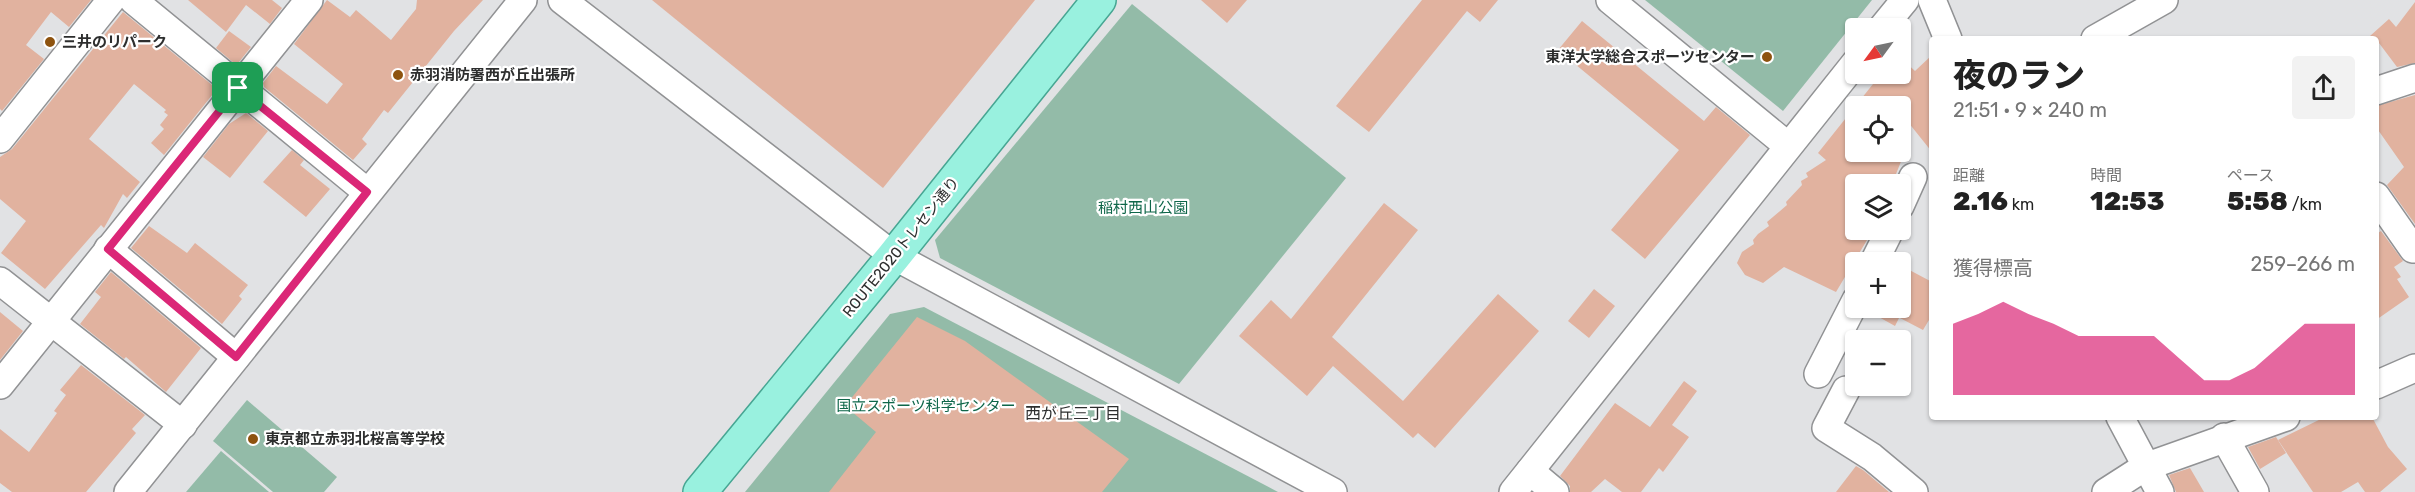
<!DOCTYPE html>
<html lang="ja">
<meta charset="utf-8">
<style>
body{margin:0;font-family:Rubik,"Noto Sans JP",sans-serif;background:#f2f2f2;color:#222;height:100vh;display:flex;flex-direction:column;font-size:22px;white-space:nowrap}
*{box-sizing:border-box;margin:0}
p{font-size:20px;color:#767676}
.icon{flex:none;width:33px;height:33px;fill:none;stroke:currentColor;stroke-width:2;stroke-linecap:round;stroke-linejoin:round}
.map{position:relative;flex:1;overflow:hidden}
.side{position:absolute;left:1929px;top:36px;width:450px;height:384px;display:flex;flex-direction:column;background:#fff;border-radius:6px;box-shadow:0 2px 4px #0004}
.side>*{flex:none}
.needle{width:39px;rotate:237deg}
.controls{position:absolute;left:1845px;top:18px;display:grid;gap:12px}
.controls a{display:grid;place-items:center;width:66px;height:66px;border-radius:6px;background:#fff;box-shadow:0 2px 4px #0004;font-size:30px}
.pin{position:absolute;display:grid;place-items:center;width:51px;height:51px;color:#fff;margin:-26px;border-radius:12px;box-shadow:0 3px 9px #0006}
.round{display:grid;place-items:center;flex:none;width:63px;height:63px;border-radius:6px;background:#f2f2f2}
.headline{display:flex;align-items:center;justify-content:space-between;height:102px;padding:0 24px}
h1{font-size:33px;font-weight:800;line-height:45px}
.metrics{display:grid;grid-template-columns:repeat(3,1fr);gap:9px;height:102px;padding:6px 24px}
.metrics div{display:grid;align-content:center}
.metrics b{font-size:26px;font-weight:800}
.metrics small{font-size:16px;font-weight:400}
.metrics p{font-size:16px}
.chart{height:168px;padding:12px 24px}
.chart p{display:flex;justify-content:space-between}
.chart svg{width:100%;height:108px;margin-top:6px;fill:#db2777;opacity:.7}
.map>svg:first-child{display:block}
</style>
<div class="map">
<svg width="2415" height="492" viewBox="0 0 2415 492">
<rect width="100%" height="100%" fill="#e1e2e4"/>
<g fill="#93bba8">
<path d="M1645,0h227l-89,111z"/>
<path d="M1132,4l214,174 -167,206 -239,-126 -5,-18z"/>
<path d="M924,307l354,185h-533l145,-178z"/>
<path d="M247,400l90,77 -13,15h-51l-60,-51z"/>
<path d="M221,451l48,41h-83z"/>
</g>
<g fill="#e1b29f">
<path d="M0,0h91l-22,27 -18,-15 -25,33 18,14 -42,52 -2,-2z"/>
<path d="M188,0h84l10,8 -12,16 -24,-19 -20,27z"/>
<path d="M327,0l23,17 6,-7 35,30 25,-31 1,-9h66l-29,31 -66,82 -4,-3 -22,29 5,5 -14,16 -89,-73 -1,-4 13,-17 51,38 16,-20 -49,-40z"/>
<path d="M652,0h383l-152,188z"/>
<path d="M1201,0h46l-20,23z"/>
<path d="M1422,0h76l-18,22 -13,-11 -98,121 -33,-26z"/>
<path d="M2415,2v61l-18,4 -21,-28 -6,-3 19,-17 7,8z"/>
<path d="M123,12l94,77 -53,66 -13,-12 13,-14 -4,-4 8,-10 -4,-3 2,-2 -32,-26 -45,55 51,43 -13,16 -4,-4 -19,34 -3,-3 -56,64 -44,-36 25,-32 -26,-22v-42l12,-8z"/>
<path d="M1582,21l122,100 12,-14 34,28 -105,124 -34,-29 68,-80 -121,-100z"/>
<path d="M229,31l22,16 -12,15 -5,1 -18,-15z"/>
<path d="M1932,55v97l-32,-40v-6h-44v46h31l15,7 -10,25h-36v46h17l-37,62 -52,-25 -21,16 -18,-8 -8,-12 5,-11 12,-8 -1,-4 5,-6 11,-8 -2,-4 20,-17 -1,-3 16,-17 -1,-4 7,-4 -2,-4 20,-13 -8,-7 63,-79h19v-17l15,14z"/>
<path d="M2415,95v129l-28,-39 17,-18 -28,-40v-21z"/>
<path d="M246,113l22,18 -38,47 -27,-21 26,-33z"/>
<path d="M292,150l12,10 -4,5 30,24 -24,28 -43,-35z"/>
<path d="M1384,203l34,27 -86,107 71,64 95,-107 41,37 -104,117 -17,-15 -5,5 -80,-72 -26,30 -68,-60 32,-36 20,19z"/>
<path d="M149,226l38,27 8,-10 53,42 -9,11 3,3 -20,25 -91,-76z"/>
<path d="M2381,231l22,30 -9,6 7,10 -4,2 12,18 -33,23v-86z"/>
<path d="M1900,265l32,17v33l-9,15 -23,-12v-2l-5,10 -27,-15 2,-3h30z"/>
<path d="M111,272l90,76 -35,44 -40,-35 -2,2 -44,-35 21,-27 -6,-5z"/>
<path d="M1594,289l21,17 -26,32 -21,-17z"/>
<path d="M0,312l23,19 -23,29z"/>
<path d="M917,317l48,24 164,118 -27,33h-273l47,-60 -31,-26z"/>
<path d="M81,365l64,50 -13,14 4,4 -50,59h-74l-12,-9v-54l29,23 28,-39 -3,-2 12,-16 -6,-5z"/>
<path d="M1684,381l13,10 -25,34 17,12 -26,35 -4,-4 -18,24h-19l-17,-13 -14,13h-21v-6l-10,-10 55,-73 35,24z"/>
<path d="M2325,417h47l16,30 19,22 -27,23h-15l-7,-10 -17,10h-28l-35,-52z"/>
<path d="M2276,437l10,16 -26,16 -12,-22z"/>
<path d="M1856,466l7,4 26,22h-53z"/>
<path d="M2190,468l14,24h-28l-7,-17z"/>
</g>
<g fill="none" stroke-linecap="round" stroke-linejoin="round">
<g stroke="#919294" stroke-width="30">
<g id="minor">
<path d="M133,0l234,192"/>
<path d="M562,0l332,256 439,236"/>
<path d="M1610,0l178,146"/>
<path d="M1932,0l16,39"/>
<path d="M1882,28l23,-28"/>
<path d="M2095,39l69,-39"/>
<path d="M2376,91l39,-13"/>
<path d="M0,139l111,-139"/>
<path d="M2376,196l37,53 2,-2"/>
<path d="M1900,206l13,-29"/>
<path d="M108,249l128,108"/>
<path d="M1874,262l16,-32"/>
<path d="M0,281l183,144"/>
<path d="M1818,374l38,-74"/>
<path d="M0,385l309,-385"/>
<path d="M2376,385l39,-17"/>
<path d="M1846,390l-20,38 46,29 42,35"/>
<path d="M2120,417l40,75"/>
<path d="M2224,437l31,55"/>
<path d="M1530,471l25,21"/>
<path d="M128,492l395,-492"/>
<path d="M1513,492l343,-430"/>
<path d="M2106,492l39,-25 141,-50"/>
</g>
</g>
<g stroke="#47a693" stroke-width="36">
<path id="major" d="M700,492l194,-236 205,-256"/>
</g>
<use href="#minor" stroke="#fff" stroke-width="27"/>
<use href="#major" stroke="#99f1df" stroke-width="33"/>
</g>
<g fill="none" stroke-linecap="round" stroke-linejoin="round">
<g stroke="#fff" stroke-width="12">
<path id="route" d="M238,88l129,104 -131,165 -128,-108z"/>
</g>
<use href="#route" stroke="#db2777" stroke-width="8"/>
</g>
<g fill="#8e530f" stroke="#fff" stroke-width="2">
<circle cx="50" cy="42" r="6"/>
<circle cx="1767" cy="57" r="6"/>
<circle cx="398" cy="75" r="6"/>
<circle cx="253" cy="439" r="6"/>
</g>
<g text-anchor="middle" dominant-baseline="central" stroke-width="4.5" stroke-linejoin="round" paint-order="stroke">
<g font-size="15" font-weight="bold" fill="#2d2e2e" stroke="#fff" text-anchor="start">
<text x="62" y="42">三井のリパーク</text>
<text x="1755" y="57" text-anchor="end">東洋大学総合スポーツセンター</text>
<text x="410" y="75">赤羽消防署西が丘出張所</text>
<text x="265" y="439">東京都立赤羽北桜高等学校</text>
</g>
<g font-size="15" fill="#0e6649" stroke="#fff">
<text x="1143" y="208">稲村西山公園</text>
<text x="926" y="406">国立スポーツ科学センター</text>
</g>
<g font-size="15" fill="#2d2e2e" stroke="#fff">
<text transform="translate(901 247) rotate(-51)">ROUTE2020トレセン通り</text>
</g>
<g font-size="16" fill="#2d2e2e" stroke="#fff">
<text x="1073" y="413">西が丘三丁目</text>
</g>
</g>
</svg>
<div class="controls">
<a><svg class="needle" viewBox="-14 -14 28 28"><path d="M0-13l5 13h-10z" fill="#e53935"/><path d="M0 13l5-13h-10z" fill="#767676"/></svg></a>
<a><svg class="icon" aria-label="locate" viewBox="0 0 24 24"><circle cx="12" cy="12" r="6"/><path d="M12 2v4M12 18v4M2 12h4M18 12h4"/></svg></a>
<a><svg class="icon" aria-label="layers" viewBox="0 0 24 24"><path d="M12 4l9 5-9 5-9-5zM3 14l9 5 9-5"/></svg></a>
<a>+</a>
<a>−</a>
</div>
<div class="pin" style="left:238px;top:88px;background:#1e9e55"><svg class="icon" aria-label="arrive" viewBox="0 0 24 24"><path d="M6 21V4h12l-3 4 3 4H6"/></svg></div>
<section class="side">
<div class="headline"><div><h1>夜のラン</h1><p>21:51 · 9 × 240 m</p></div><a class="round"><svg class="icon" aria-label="share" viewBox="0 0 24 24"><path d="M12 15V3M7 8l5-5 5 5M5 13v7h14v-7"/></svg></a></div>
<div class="metrics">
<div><p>距離</p><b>2.16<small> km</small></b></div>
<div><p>時間</p><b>12:53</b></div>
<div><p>ペース</p><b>5:58<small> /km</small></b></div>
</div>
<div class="chart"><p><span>獲得標高</span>259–266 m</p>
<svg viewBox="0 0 160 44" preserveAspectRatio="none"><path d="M0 44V15L10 11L20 6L30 11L40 15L50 20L60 20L70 20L80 20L90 29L100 38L110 38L120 33L130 24L140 15L150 15L160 15V44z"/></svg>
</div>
</section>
</div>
